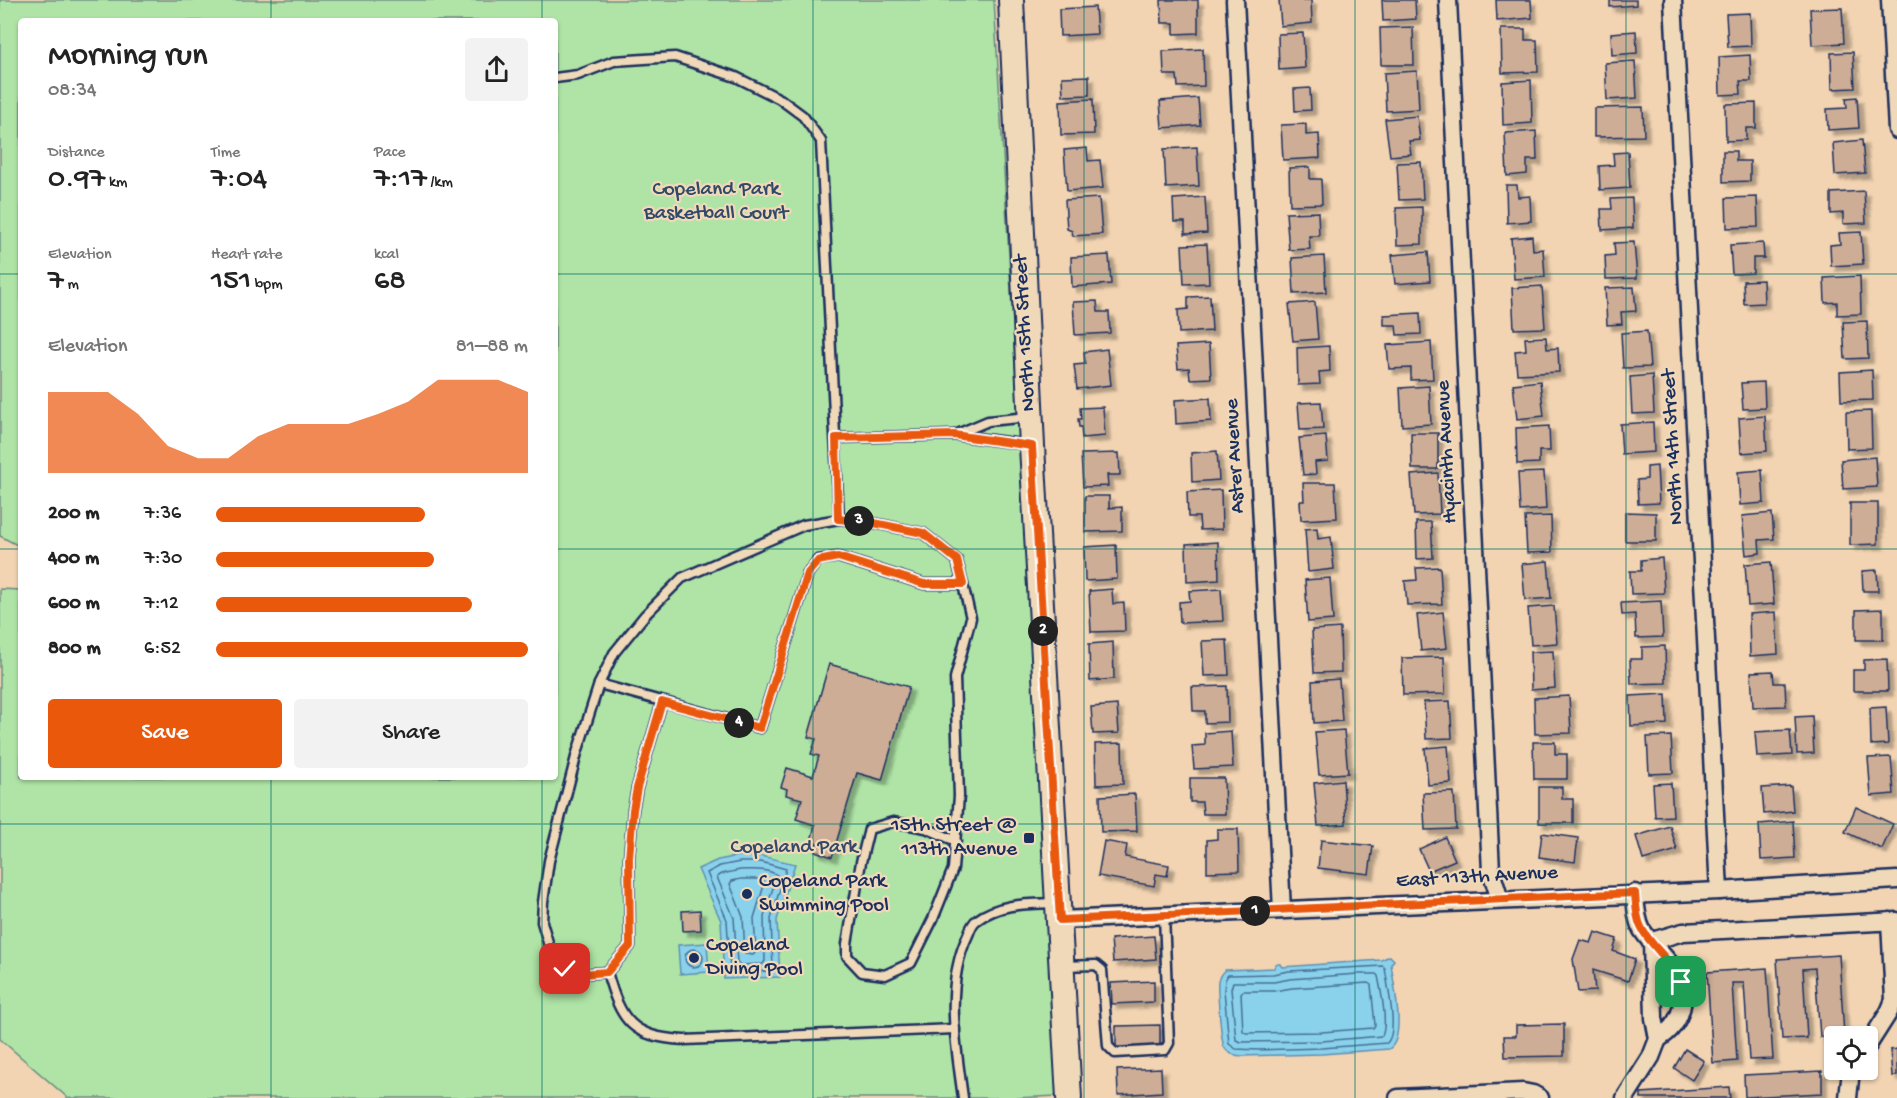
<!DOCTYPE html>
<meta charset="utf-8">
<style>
body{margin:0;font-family:"Gochi Hand",sans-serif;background:#f2f2f2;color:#222;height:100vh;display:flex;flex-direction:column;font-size:22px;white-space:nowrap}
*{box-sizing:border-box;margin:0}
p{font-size:20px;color:#767676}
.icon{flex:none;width:33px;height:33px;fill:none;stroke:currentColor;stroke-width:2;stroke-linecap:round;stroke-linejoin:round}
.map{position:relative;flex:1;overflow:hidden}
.sheet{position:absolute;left:18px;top:18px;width:540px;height:762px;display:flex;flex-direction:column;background:#fff;border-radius:6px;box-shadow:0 2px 4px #0004}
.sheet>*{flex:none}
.tools{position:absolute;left:1824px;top:1026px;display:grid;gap:12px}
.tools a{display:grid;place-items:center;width:54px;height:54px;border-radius:6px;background:#fff;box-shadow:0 2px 4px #0004;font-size:30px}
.pin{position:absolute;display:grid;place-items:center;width:51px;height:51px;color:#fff;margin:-26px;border-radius:12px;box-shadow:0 3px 9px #0006}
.km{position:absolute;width:30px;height:30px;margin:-15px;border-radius:50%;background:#222;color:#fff;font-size:16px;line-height:30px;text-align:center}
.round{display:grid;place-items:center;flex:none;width:63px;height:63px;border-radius:6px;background:#f2f2f2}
.summary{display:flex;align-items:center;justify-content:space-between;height:102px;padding:0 30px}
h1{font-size:33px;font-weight:600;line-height:45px}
.figures{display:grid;grid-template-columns:repeat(3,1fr);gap:9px;height:102px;padding:6px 30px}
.figures div{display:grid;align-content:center}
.figures b{font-size:30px;font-weight:600}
.figures small{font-size:16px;font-weight:400}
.figures p{font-size:16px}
.chart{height:168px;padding:12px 30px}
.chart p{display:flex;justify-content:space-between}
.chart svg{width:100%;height:108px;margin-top:6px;fill:#ea580c;opacity:.7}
.button{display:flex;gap:12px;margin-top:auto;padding:12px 30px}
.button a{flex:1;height:69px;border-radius:6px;background:#ea580c;color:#fff;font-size:24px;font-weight:600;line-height:69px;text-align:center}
.button a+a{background:#f2f2f2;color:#222}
ul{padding:0 30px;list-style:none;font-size:20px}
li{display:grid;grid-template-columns:96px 72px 1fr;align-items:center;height:45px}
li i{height:15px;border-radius:8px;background:#ea580c}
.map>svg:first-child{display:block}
</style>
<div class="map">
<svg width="1897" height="1098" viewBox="0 0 1897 1098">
<defs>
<filter id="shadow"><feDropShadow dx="5" dy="5" stdDeviation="1.5" flood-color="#0004"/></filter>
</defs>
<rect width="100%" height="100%" fill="#f2d4b2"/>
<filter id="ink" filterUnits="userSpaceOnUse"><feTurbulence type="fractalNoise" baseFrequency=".0167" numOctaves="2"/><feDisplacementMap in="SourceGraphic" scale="12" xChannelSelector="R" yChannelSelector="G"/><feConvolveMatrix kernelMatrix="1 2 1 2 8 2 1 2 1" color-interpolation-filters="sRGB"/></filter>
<g filter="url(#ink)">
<path fill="#afe4a6" stroke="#658a82" stroke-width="1.5" d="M0,0h994l64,1096 -43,2h-947l-68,-59v-450l21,1v187h534v-756h-534v526l-21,-11z"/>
<g fill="#8ad1eb" stroke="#5e90b3" stroke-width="1.5">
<path d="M739,856h22l34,8 -18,56 3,57 -56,2 -3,-58 -23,-52 20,-9z"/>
<path d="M707,943l2,29 -29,2 -2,-29z"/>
<path d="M1390,956l4,4 -3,4c2,18 16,74 -2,85l-67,5 -81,2c-7,-1 -13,-2 -17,-9 -3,-7 -7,-58 -6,-65 1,-6 3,-9 7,-12l49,-2 2,-4h4l2,3 99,-7z"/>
</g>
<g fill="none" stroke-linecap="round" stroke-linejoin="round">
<g stroke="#477096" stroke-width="1.5">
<path d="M740,862h21l25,7 -15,50 2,49 -2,3 -39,2 -2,-3 -3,-50 -20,-47 13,-7z"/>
<path d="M740,870c12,0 27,-2 37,5l-13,42 1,44 -2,3 -23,1 -3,-2 -3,-45 -17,-41 5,-3z"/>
<path d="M741,879h18l6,3 -11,36 2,34 -3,3 -8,-1 -2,-37 -13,-33 2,-3z"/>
<circle cx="694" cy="958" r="9"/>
<path d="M1383,966l2,2c2,17 14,63 2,75l-65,5 -63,2 -23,-1 -7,-5 -5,-54 1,-10 3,-5 45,-1 16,-3z"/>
<path d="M1358,974h18l2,2c3,15 10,47 4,60l-60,5 -81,1 -5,-2 -5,-51 2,-7h41l16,-3z"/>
<path d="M1368,983l3,2 4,40 -2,3 -51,4 -76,1 -3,-2 -2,-38 2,-2h31l18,-3z"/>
</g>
</g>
<g fill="#cead97" stroke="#1b2f5e" stroke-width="1.5" filter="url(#shadow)">
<path d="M1161,0h37v33l-24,1v-11h-12z"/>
<path d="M1279,0h32l1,23 -31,3z"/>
<path d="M1382,0h33l1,19 -33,2z"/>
<path d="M1496,0h35l1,18 -35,3z"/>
<path d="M1610,0h26v5l-26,2z"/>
<path d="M1095,7l2,27 -37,2 -1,-27z"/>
<path d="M1842,8l2,35 -32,2 -2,-36z"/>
<path d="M1750,13l1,33 -23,1 -2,-33z"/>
<path d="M1413,27l1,38h-33l-1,-37z"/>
<path d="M1501,29h24v11h12l1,32 -36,1z"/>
<path d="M1636,31l1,22 -25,2 -1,-22z"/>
<path d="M1303,33l2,35 -26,2 -1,-36z"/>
<path d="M1203,49l1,37 -26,1 -1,-12h-13l-1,-24z"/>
<path d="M1853,52l2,36 -23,1 -1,-36z"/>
<path d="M1750,55l1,26h-11l1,13 -21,1 -1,-38z"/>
<path d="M1635,61l2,37 -30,2 -2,-37z"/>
<path d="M1417,71l2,38 -33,2 -2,-38z"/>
<path d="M1089,76v19l-26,1 -1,-19z"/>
<path d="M1531,80l1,43 -29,2 -1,-43z"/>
<path d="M1310,88l1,22 -16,1 -1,-22z"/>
<path d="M1857,97l2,31 -31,2 -1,-21 20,-1 -1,-10z"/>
<path d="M1198,98l2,27 -38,3 -2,-27z"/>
<path d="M1093,99l1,35 -33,1 -1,-34z"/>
<path d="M1756,103v25h-10v12l-20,1 -1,-37z"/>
<path d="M1643,107l1,29 -50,1v-29z"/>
<path d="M1417,116l3,24 -11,1 2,13 -21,2 -5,-37z"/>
<path d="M1306,124v11l13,-1 1,24 -37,2 -2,-35z"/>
<path d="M1536,131l1,29h-10v14l-20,2 -2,-43z"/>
<path d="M1862,140l3,33 -30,2 -2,-32z"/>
<path d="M1197,147l2,39 -33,2 -2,-39z"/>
<path d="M1087,148l1,13 12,-1 3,28 -36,3 -3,-41z"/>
<path d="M1723,151h13v10h14v20l-27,1z"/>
<path d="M1628,152l2,36 -30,2 -1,-24 15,-1 -1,-12z"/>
<path d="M1421,162l2,37 -24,1 -2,-37z"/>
<path d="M1310,167v12h11l1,25 -32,1 -1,-37z"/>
<path d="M1506,185h11l1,12 12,-1 1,25 -24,2z"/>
<path d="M1864,191l2,32 -23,1v-11l-12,1v-21z"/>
<path d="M1205,197l2,36 -22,1v-12h-11l-1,-23z"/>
<path d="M1757,197l1,30 -31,1 -1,-30z"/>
<path d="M1099,198l3,36 -29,2 -1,-5 -5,-2 -2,-29z"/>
<path d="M1632,198l1,30 -31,2 -1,-21h11l-1,-10z"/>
<path d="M1422,207v37l-25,1 -1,-37z"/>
<path d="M1318,212l1,24h-10l1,13 -21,1 -3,-37z"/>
<path d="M1861,232l2,32 -32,2 -1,-21 10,-1 -1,-11z"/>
<path d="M1532,236l1,14 10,-1 2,28 -31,2 -3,-41z"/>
<path d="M1634,242l3,36 -31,1 -1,-23 10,-1 -1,-12z"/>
<path d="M1763,243l1,15h-11v15l-21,1 -2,-29z"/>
<path d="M1207,244l2,39 -25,1 -2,-39z"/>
<path d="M1428,252l2,29 -35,3 -3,-29z"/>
<path d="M1109,255l2,29 -39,3 -1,-30z"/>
<path d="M1324,256l2,36 -32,2 -2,-36z"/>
<path d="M1860,276l1,38 -24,1v-13l-12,1 -1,-25z"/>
<path d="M1763,280l1,23 -20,1 -1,-23z"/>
<path d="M1542,286l3,42 -31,1 -2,-41z"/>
<path d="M1634,287l2,24 -15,1 1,12 -15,1 -2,-37z"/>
<path d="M1210,296l2,35 -33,2 -1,-23 10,-1v-12z"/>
<path d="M1097,301l1,11h11l1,21 -35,2 -2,-33z"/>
<path d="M1315,302l3,37 -25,2 -4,-37z"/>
<path d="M1420,313l1,21 -24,1 -1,-10h-12v-10z"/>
<path d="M1867,321l1,37 -23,1 -2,-37z"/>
<path d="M1647,331l3,36 -27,1 -2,-35z"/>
<path d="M1546,337l1,12 11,-1 1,24 -42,2 -2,-23 11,-1 -1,-12z"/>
<path d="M1431,342l2,37 -22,1v-12l-22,1 -2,-24z"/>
<path d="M1209,344l2,34 -21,1 -1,-11 -11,1 -2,-23z"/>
<path d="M1329,346l1,25 -11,1 1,12 -22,1 -1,-37z"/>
<path d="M1107,349l4,36 -34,4 -3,-24 11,-1 -1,-12z"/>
<path d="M1872,370l1,30 -32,1 -1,-29z"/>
<path d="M1652,375l2,38 -22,1 -2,-37z"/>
<path d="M1540,381l4,35 -27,3 -4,-35z"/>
<path d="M1764,382l1,26 -22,1 -2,-26z"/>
<path d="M1429,386l2,38 -29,2 -2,-38z"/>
<path d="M1210,398l1,23 -35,3 -1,-24z"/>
<path d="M1321,402l2,27 -23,1 -2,-27z"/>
<path d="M1103,407l2,29 -23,2 -1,-11h-2l-1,-8h3l-1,-11z"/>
<path d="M1871,411l1,37 -25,1 -1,-37z"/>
<path d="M1765,416l2,35 -26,2 -2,-35z"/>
<path d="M1653,422l1,30 -32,2 -2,-30z"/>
<path d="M1549,426l1,25h-11v12l-22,1 -1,-36z"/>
<path d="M1411,433h27v36h-26z"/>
<path d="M1326,436l2,25 -13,1 1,12 -13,1 -4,-37z"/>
<path d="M1217,451l2,29 -27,2 -1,-29z"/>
<path d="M1119,453l1,22h-13l1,11 -25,1 -2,-33z"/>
<path d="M1875,457l2,30 -34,2 -2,-29z"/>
<path d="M1657,466l2,37 -21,1 -1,-24 10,-1v-12z"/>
<path d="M1762,470l2,33 -24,2 -2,-33z"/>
<path d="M1544,472l2,37 -26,2 -2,-38z"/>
<path d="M1438,473l2,41 -26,1 -3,-40z"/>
<path d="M1303,483h32l2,35 -36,2 -1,-19h4z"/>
<path d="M1221,490l1,39 -22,1 -1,-13h-11l-1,-25z"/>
<path d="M1085,496h24v12l13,-1v24l-37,1z"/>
<path d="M1850,503h28v41l-28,1z"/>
<path d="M1625,512l31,1v28h-31z"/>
<path d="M1772,513l2,26 -15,1 1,13 -14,2 -4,-39z"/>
<path d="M1551,516l1,36 -25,1 -2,-36z"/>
<path d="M1416,522h15l2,36 -16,1z"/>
<path d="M1317,528l1,11 13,-2 3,32 -26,3 -3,-43z"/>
<path d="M1218,542l1,38 -32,2 -1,-38z"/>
<path d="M1116,545l1,34 -32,2 -1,-34z"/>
<path d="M1662,558l2,35 -33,1 -1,-23h11v-11z"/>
<path d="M1548,561l3,37 -26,2 -3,-36z"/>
<path d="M1771,562l3,42 -26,2 -3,-42z"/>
<path d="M1440,567l2,37 -35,1 -2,-24 12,-1 -1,-12z"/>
<path d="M1877,570l1,21h-15l-1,-20z"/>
<path d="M1330,578l3,42 -25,2 -3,-42z"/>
<path d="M1112,589l1,15 11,-1 1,28 -34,1 -2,-41z"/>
<path d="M1221,589l2,32 -43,2 -1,-21 11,-1 -1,-10z"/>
<path d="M1661,601l2,36 -27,1 -1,-24 -13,1 -1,-12z"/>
<path d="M1554,606l3,37 -26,2 -3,-37z"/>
<path d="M1883,609v31h-27v-30z"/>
<path d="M1443,612l4,36 -26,3 -4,-36z"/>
<path d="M1776,612l2,42 -28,2 -1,-42z"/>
<path d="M1340,628l1,44 -27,1 -2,-43z"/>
<path d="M1227,640l2,35 -25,1 -2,-35z"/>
<path d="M1113,642l1,37 -24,2 -1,-37z"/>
<path d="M1665,646l1,37 -35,1 -1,-25h12v-12z"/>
<path d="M1553,651l2,37 -24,2 -1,-38z"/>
<path d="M1444,657l1,37 -42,1 -1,-37z"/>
<path d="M1887,659l1,32h-35v-21h11v-10z"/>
<path d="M829,664l80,23 -27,93 -25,-7 -25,84 -17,-6 2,-8 -6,-2 4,-16 -19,-6 6,-20 -16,-4 1,-6 -6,-2 6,-19 26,8 6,-20 -8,-2 5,-15 -8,-2z"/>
<path d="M1773,671l1,12h11l1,23 -33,1 -2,-35z"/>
<path d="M1339,679l3,42 -28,2 -2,-42z"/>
<path d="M1227,686l1,36 -23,1v-12h-12l-1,-24z"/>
<path d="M1666,694l1,30 -36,2 -1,-30z"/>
<path d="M1569,696l2,37 -36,1 -1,-36z"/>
<path d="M1450,701l2,37 -26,1 -2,-37z"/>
<path d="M1117,705l2,28 -26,1 -2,-27z"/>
<path d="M1886,707l2,37 -17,1 -1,-37z"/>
<path d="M1812,716l2,37 -17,1 -2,-37z"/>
<path d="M1344,730l4,43 -29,2 -4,-43z"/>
<path d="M1790,730l2,25 -35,2 -2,-25z"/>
<path d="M1231,731l2,36 -39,2 -2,-23 13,-1v-12z"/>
<path d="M1671,736l2,37 -24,1 -2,-37z"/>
<path d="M1533,742h22v12h12v25h-33z"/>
<path d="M1122,743l1,41 -27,1 -1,-41z"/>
<path d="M1448,746l3,37 -23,2 -3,-37z"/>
<path d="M1891,757l3,37 -23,2 -3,-38z"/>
<path d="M1190,778h34l1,36h-22l-1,-12h-12z"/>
<path d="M1343,780l3,44 -28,2 -4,-43z"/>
<path d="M1671,783l2,33 -18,1 -2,-33z"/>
<path d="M1791,786l2,25 -29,3 -2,-26z"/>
<path d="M1539,787h23v12h11v24h-34z"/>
<path d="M1454,792l2,37 -31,1 -2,-37z"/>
<path d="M1135,794l2,37 -36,1 -1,-36z"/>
<path d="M1856,807l37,17 -11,25 -37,-17z"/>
<path d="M1793,821l2,37 -34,2 -2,-36z"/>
<path d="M1670,826l7,24 -34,10 -7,-24z"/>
<path d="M1217,829h21l1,42 -32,1v-32l10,-1z"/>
<path d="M1542,833l36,5 -3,24 -36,-5z"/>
<path d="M1445,837l10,23 -26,11 -10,-22z"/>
<path d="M1321,840l52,6 -4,28 -51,-6z"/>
<path d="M1104,841l23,4 -2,12 44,8 -2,11 -11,-2 -2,12 -56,-10z"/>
<path d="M700,910l1,20 -18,1 -1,-20z"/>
<path d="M1595,932l22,7 -4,12 22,8 -7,22 -35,-11 2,21 -17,1 -5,-33 7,-19 11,3z"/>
<path d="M1154,936l2,23 -43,3 -2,-23z"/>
<path d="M1839,955l5,80 -24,2 -5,-69 -12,1 4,69 -25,1 -5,-80z"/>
<path d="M1767,968l6,91 -24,1 -5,-77h-12l5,78 -24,2 -6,-91z"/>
<path d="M1154,981v21l-42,2 -1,-21z"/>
<path d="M1564,1024v32l-59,1 -1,-21h12v-11z"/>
<path d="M1160,1025v24h-44v-23z"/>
<path d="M1685,1049l19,12 -12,19 -18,-12z"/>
<path d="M1897,1049v27h-5l-2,-26z"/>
<path d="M1161,1068l1,24 -44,3 -1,-25z"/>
<path d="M1822,1071v22l-77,4 -1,-22z"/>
<path d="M1729,1087l1,11h-89v-5z"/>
</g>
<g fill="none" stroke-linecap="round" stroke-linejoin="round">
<g stroke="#1b2f5e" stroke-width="13">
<g id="lane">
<path d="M555,78l23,-3 36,-14 61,-4 61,20 44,22 23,17 18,25 18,378 30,3 54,11 34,27 14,58 -16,60 4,118 -6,73 -20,50 -22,44 -26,12 -23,-3 -15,-16v-12l14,-82 8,-33 24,-7 33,6 30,13"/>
<path d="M955,435l33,-14 41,-4"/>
<path d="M836,438l118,-3 76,10"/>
<path d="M599,684l161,44 48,-155 10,-13 20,-3 86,27h39"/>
<path d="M662,702l-25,86 -4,22 -4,48 1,88 -23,26c14,49 24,65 77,68l271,-11"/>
<path d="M1062,966l34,-1 6,5 6,76 7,7 50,-3 4,-7 -5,-128"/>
<path d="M607,972l-25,2 -17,-5 -13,-13 -10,-34 1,-20 6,-41 28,-108 22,-69 15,-31 31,-38 37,-37 122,-53 35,-6"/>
<path d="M963,1098c-7,-53 -19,-113 5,-163 2,-5 4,-12 9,-15 23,-17 51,-16 79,-17"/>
</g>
</g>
<g stroke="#1b2f5e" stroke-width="21">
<g id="street">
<path d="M1235,0l47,910"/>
<path d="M1448,0l43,871 9,29"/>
<path d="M1673,0l46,891"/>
<path d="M1890,0l7,130"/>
<path d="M1635,893c1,13 1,26 7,37 9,14 23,26 33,40 16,23 7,55 -17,69"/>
<path d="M1060,920l659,-29 178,-11"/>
<path d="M1652,941l31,-9 214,-11"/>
<path d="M1868,1045l21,-33 5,-12 -4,-79"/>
<path d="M1398,1098l125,-6 10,2 7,4"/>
<path d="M1625,1098l26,-41 7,-18 -4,-21 -2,-77"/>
<path d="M1848,1098l3,-28"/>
</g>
</g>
<g stroke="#1b2f5e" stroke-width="28">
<path id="secondary" d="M1011,0l21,446 37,652"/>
</g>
<use href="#lane" stroke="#f0d9b8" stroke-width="8"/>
<use href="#street" stroke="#f0d9b8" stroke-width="16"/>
<use href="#secondary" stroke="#f0d9b8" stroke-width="24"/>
</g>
</g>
<g fill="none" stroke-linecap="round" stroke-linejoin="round" filter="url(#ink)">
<g stroke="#fff" stroke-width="12">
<path id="route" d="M565,969l17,5 25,-2 23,-26 -1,-88 4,-48 4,-22 25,-86 98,26 48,-155 10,-12 20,-4 86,27h39l-6,-24 -34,-27 -54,-11 -31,-3 -2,-81 118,-3 78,11 28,474 575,-27c1,11 1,24 6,34 10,21 32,33 40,55"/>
</g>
<use href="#route" stroke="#ea580c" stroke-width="8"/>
</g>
<path fill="none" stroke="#0f766e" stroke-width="1.5" stroke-opacity="0.55" d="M271,0v21M542,0v21M813,0v1098M1084,0v1098M1355,0v1098M1626,0v1098M0,274h21M555,274h1342M0,549h21M555,549h1342M271,777v321M542,777v321M0,824h1897"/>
<g fill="#1b2f5e" stroke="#f0d9b8" stroke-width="2">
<rect x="1023" y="832" width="12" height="12" rx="3"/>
<circle cx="747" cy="894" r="6"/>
<circle cx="694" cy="958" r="6"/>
</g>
<g text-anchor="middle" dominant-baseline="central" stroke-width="4.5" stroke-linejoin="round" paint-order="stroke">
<g font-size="21" fill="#314a69" stroke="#f0d9b8">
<text x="716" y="190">Copeland Park<tspan x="716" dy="24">Basketball Court</tspan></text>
<text x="794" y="848">Copeland Park</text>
</g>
<g font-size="21" fill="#1b2f5e" stroke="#f0d9b8">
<text transform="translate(1026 333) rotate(-93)">North 15th Street</text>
<text transform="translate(1674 447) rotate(-93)">North 14th Street</text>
<text transform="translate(1448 452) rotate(-93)">Hyacinth Avenue</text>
<text transform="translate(1236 456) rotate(-93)">Aster Avenue</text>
<text transform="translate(1477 878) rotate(-3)">East 113th Avenue</text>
</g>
<g font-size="21" fill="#1b2f5e" stroke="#f0d9b8" text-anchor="start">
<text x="1017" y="826" text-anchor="end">15th Street @<tspan x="1017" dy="24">113th Avenue</tspan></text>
<text x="759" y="882">Copeland Park<tspan x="759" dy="24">Swimming Pool</tspan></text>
<text x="706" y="946">Copeland<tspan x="706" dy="24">Diving Pool</tspan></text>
</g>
</g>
</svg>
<div class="tools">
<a><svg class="icon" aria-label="locate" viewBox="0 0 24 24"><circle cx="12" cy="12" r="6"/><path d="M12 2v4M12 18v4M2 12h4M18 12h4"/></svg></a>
</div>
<div class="pin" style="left:1681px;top:982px;background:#1e9e55"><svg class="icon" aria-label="arrive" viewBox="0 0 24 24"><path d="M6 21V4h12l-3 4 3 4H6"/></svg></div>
<div class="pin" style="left:565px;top:969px;background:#d93025"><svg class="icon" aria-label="check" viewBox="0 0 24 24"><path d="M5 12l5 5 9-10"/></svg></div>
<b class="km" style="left:1255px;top:911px">1</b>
<b class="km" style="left:1043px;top:631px">2</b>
<b class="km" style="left:859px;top:521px">3</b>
<b class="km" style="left:739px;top:723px">4</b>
<section class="sheet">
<div class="summary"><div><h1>Morning run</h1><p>08:34</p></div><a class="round"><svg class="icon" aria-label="share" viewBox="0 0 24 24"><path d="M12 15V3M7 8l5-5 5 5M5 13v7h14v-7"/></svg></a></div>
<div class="figures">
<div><p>Distance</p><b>0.97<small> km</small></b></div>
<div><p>Time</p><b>7:04</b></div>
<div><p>Pace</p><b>7:17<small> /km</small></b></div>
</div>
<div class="figures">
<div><p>Elevation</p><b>7<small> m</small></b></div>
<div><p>Heart rate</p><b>151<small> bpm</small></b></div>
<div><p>kcal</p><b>68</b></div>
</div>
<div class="chart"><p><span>Elevation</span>81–88 m</p>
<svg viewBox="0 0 160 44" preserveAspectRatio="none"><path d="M0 44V11L10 11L20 11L30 20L40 33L50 38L60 38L70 29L80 24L90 24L100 24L110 20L120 15L130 6L140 6L150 6L160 11V44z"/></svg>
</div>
<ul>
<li><b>200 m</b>7:36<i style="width:67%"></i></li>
<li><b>400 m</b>7:30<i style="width:70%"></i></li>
<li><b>600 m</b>7:12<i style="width:82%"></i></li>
<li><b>800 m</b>6:52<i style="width:100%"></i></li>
</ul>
<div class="button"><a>Save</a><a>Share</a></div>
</section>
</div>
